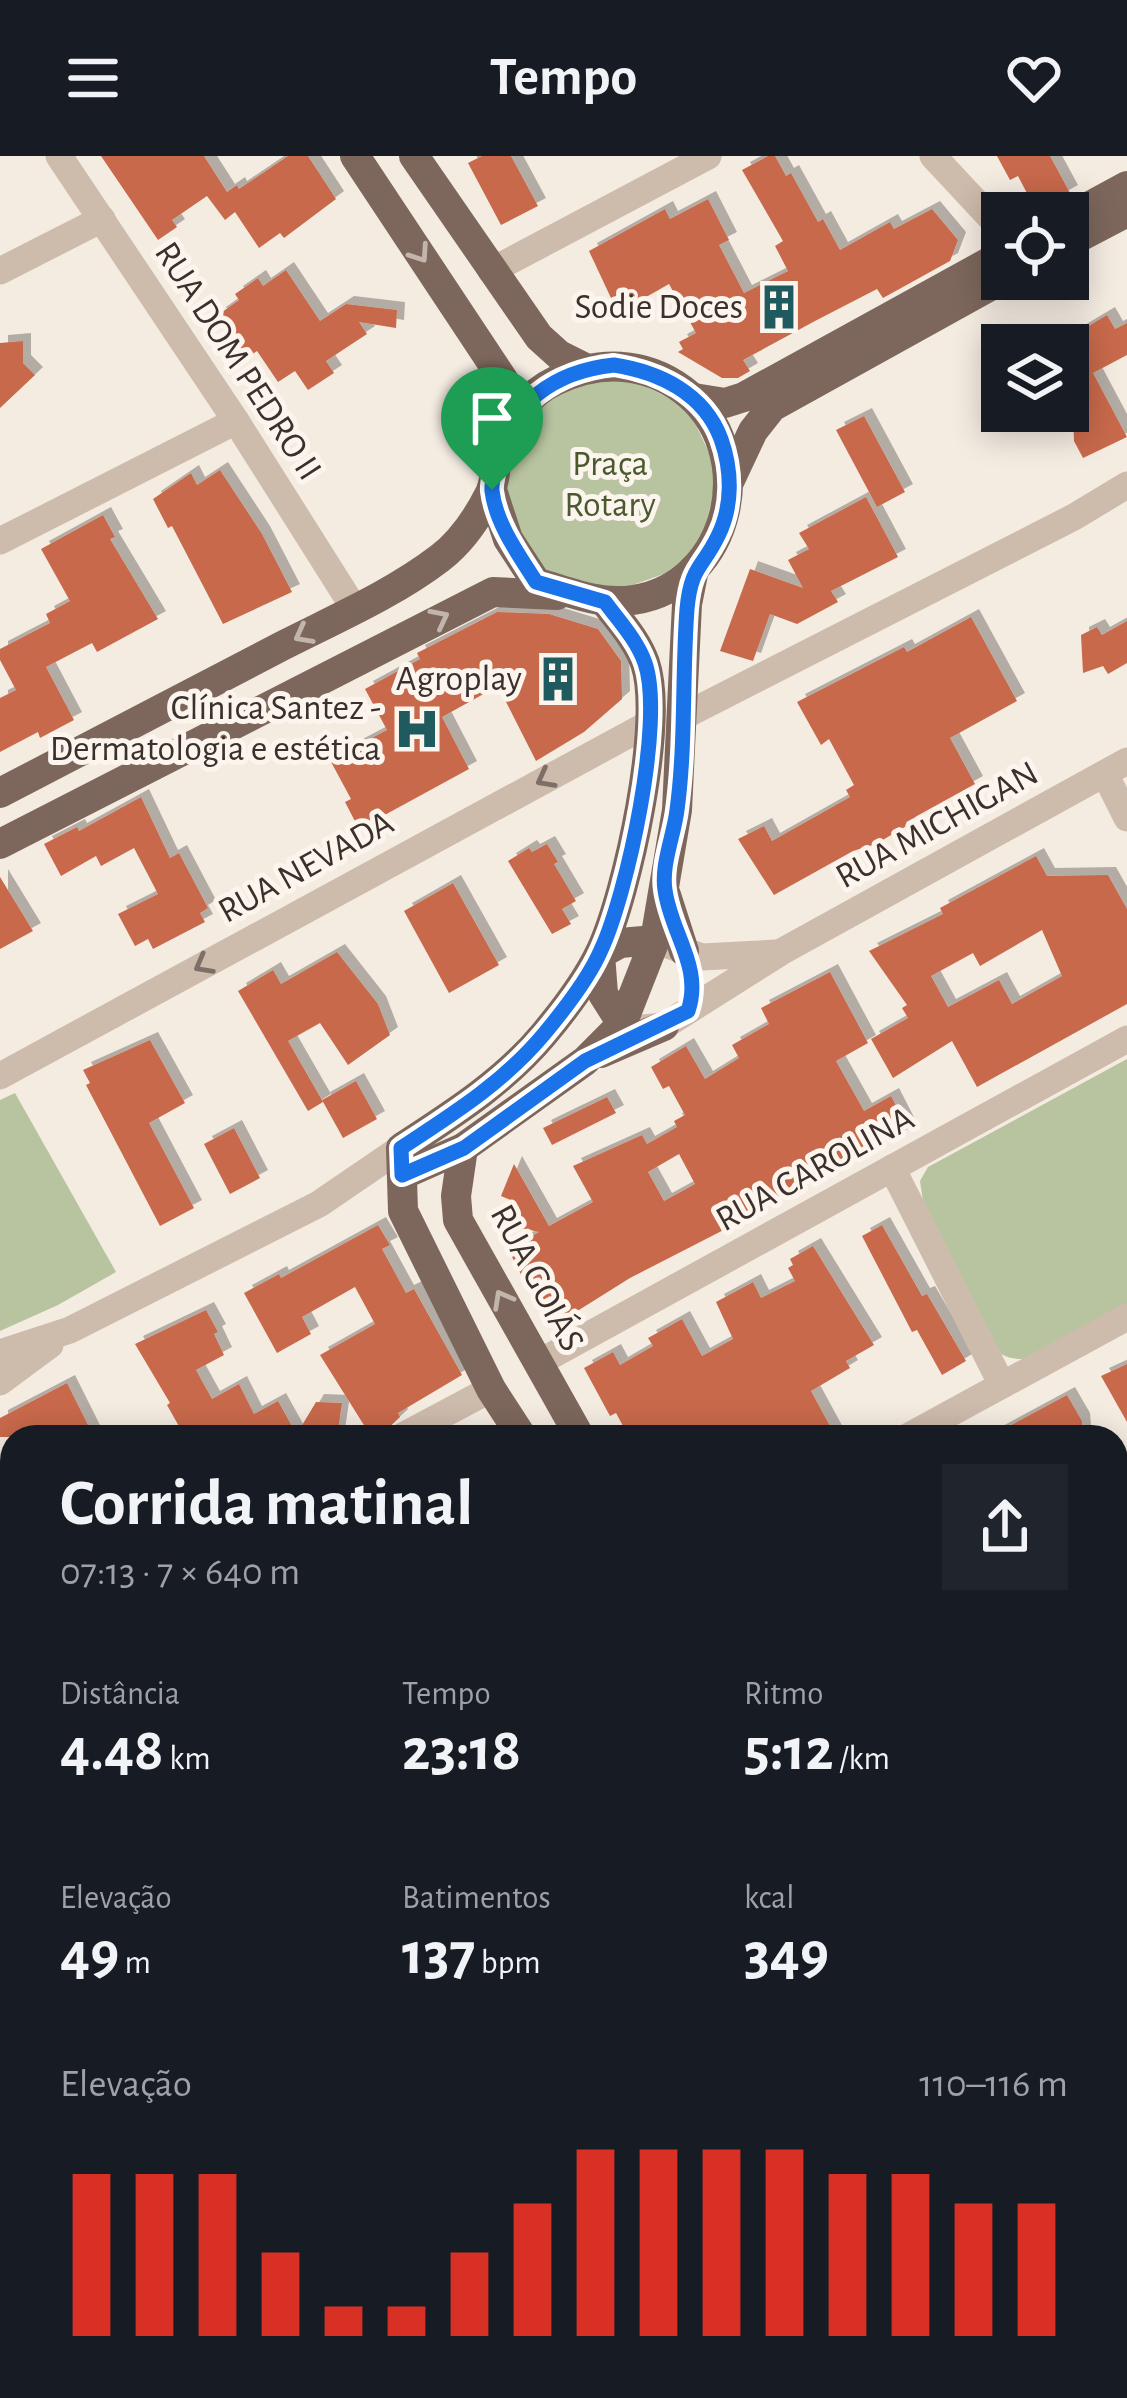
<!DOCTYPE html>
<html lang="pt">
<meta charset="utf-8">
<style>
body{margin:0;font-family:"Alegreya Sans",sans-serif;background:#20242c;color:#f1f3f6;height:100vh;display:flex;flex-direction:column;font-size:45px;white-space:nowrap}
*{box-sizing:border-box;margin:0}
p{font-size:39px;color:#9ea1a6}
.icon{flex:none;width:66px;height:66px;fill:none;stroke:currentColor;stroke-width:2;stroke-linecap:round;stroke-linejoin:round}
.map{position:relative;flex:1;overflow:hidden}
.drawer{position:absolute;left:0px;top:1269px;width:1128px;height:975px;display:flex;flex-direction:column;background:#171b24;border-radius:36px 36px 0 0;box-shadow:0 6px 30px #0003}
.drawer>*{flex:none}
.tools{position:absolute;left:981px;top:36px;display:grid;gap:24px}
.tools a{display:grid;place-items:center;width:108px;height:108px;border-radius:0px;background:#171b24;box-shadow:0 6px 30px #0003;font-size:60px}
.pin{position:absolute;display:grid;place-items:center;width:102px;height:102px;color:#fff;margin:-123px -51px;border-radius:50% 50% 50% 0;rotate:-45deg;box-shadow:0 0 12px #0007}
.pin .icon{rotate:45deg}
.round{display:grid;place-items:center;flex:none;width:126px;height:126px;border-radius:0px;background:#20242c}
.head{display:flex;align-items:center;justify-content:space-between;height:204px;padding:0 60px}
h1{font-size:66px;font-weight:700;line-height:90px}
.stats{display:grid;grid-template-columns:repeat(3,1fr);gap:18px;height:204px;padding:12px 60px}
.stats div{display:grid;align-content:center}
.stats b{font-size:60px;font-weight:700}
.stats small{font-size:33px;font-weight:400}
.stats p{font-size:33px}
.chart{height:336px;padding:24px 60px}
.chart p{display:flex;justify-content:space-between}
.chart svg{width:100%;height:216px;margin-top:12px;stroke:#d93025;stroke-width:6}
header{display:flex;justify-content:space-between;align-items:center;height:156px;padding:0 60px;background:#171b24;font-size:54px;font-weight:700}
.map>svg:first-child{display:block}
</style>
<header><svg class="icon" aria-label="menu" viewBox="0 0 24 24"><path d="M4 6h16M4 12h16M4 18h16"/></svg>Tempo<svg class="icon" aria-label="heart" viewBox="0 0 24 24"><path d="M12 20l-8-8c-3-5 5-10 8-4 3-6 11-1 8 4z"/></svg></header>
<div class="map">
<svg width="1127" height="2242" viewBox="0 0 1127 2242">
<defs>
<filter id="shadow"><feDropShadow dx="8" dy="-8" stdDeviation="0" flood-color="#0004"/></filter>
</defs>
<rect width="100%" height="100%" fill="#f4ebe1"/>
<g fill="#b8c4a0">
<path d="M626,220l62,32 30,64 -16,70 -24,27 -68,24 -67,-24 -39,-61 7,-69 47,-52z"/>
<path d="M1127,903v251c-34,19 -90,64 -126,44l-78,-153 -3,-20 8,-14z"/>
<path d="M15,937l101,179 -58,33 -58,26v-231z"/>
<path d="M1127,1744v247l-11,2v-243z"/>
<path d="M12,2050v182h181l-22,10h-171v-188z"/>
</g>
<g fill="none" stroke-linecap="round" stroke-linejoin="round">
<path stroke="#7fb0b2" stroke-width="6" d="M1116,1917l11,-1"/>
</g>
<g fill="#c8694b" fill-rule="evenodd" filter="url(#shadow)">
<path d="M101,0h103l23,36 10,-7 2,4 49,-33h20l28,43 -52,39 -4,-5 -21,15 -24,-36 -10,8 -18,-24 -35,24 5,7 -19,13z"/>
<path d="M482,0h29l27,50 -37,19 -33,-62z"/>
<path d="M768,0h7l11,20 5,-3 27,49 5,-3 17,31 50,-28 4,7 38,-20 26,31 -8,21 -67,37 -6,-9 -62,32 -72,39 7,11 -12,7h-16l-44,-26 5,-3 -4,-7 17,-9 -27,-49 -51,29 -29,-62 76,-42 5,10 38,-20 21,41 -10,5 25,48 44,-22 -13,-25 8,-5 -41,-71z"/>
<path d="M997,0h53l20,37 -20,11 -7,-12 -13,7 -12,-23 -8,4z"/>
<path d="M286,114l34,51 26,-17 51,6 -1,18 -37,-6 8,12 -41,27 8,12 -26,17 -13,-19 -17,11 -21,-31 -11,7 -28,-43 21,-15 -4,-6 23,-16 5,8z"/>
<path d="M1107,159l8,14 12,-6v32l-34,18 34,64 -44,21 -9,-17 -4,-104z"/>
<path d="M23,185v22l12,12 -35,33v-65z"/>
<path d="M864,260l41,76 -28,15 -41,-77z"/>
<path d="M220,314l42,64 30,58 -69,32 -51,-98 -4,2 -15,-29 38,-26 6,12z"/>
<path d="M866,341l32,60 -67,34 7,11 -41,22 -27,-10 -17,47 -33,-10 30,-82 53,19 -15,-28 21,-11 -10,-16z"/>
<path d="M103,359l12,22 -5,2 48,80 -61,33 -5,-9 -46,24 28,53 -34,18 -2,-6 -38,20v-54l16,-8 -16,-30v-11l50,-26 -4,-9 24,-13 -29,-52z"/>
<path d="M497,456l52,2 49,15 23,32 1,38 -38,33 -48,29 -38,-75 -56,31 27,52 -110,60 -14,-27 6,-3 -21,-39 57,-30 -22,-41 55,-30 -3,-6z"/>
<path d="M971,461l46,84 -67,37 25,46 -69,38 2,3 -32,19 -23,7 -79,44 -36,-56 26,-13 8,15 78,-44 -4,-7 8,-5 -25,-46 -8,6 -24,-43 107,-55 3,5z"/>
<path d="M1127,465v42l-19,11 -5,-8 -20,7 -2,-38 16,-8 5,8z"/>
<path d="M141,641l29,61 9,-5 29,55 -8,5 5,9 -52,27 -5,-10 -13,7 -17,-32 40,-20 -24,-46 -33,18 -5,-10 -35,20 -17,-32 33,-17 2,4z"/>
<path d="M547,688l11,18 -4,2 22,37 -14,8 9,15 -19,10 -44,-73 21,-13 3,4z"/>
<path d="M1036,700l11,20 61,-1 19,34v95l-150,83 -25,-46 -59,37 -22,-39 37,-21 -6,-10 5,-3 -38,-54 74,-37 -3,-6zM1042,774l20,46 -50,28 -13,-24 -51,27 -17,-31 42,-23 7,13z"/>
<path d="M0,721l33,54 -33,18z"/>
<path d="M453,727l46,82 -50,28 -45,-82z"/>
<path d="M337,796l41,52 12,31 -42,30 -28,-42 -32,18 35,61 -15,9 -70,-120 35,-21 8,14z"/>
<path d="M830,816l38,71 -32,18 28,50 27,-15 17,33 -165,86 2,4 -115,59 -67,42 -13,-24 -14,8 -28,-55 31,-17 -35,-8 9,-23 -12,-5 13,-32 35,62 44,-24 -20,-36 69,-31 5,9 30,-17 -3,-6 11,-6 -16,-29 -6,3 -12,-22 35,-21 19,33 34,-21 -7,-13 37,-21 -8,-16zM679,998l16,30 -31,17 -16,-29z"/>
<path d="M150,884l35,63 -36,20 45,85 -34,18 -74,-141 4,-2 -7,-13z"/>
<path d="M356,925l21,38 -34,19 -21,-38z"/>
<path d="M607,941l9,16 -64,32 -9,-17z"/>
<path d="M234,972l26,50 -30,16 -26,-50z"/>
<path d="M378,1069l12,20 -8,4 24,44 8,-4 48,86 -64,38 2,4 -18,17 -6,-9 -9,5 -47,-75 55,-31 -20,-37 -53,30 9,17 -34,19 -33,-60 35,-19 2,4z"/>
<path d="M882,1069l40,71 5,-2 39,67 -24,14 -25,-45 -5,2 -50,-96z"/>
<path d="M813,1090l61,99 -28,16 4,7 -39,23 25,46h-207l-13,-24 -6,3 -26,-48 29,-16 7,13 33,-19 -5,-8 34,-19 20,37 31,-17 -17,-37 37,-20 8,16 34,-17 -7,-13 5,-3 -3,-6z"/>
<path d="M206,1154l12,22 -4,2 10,21 -28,15 16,29 27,-15 15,30 24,-13 20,36h-113l-18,-32 3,-2 -35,-59z"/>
<path d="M1127,1208v58l-26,-46z"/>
<path d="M67,1227l27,54h-94v-19z"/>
<path d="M1067,1239l15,26 1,12 -8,4h-86z"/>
<path d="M316,1246l26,1 -5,34h-13l-23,-10z"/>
</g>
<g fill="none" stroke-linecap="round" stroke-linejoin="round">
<g stroke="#cdbbac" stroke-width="27">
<path d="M59,0l177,265 118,187"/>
<path d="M933,0l69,74"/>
<path d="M0,115l102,-52"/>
<path d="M491,115l217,-115"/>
<path d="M0,385l236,-120"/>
<path d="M684,560l390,-199 53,-32"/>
<path d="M1105,618l22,44"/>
<path d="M668,789l34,12 75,-4"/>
<path d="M644,872l20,-2 117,-74 346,-191"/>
<path d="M0,920l648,-352"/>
<path d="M892,1012l110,217"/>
<path d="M0,1197l70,-23 249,-126 82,-56"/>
<path d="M538,1207l589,-324"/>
<path d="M0,1226l50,-37"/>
<path d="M401,1281l90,-48"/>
<path d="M907,1281l220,-120"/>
<path d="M1116,1449l11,-6"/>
<path d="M0,1497l12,-7"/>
<path d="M1116,1716l11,-6"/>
<path d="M0,1747l12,-4"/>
<path d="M1116,2021l11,-3"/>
<path d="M0,2023l12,-4"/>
<path d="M0,2129l12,8"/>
<path d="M142,2232l8,10"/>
<path d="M221,2242l27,-10"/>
</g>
<g stroke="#7d675c" stroke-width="30">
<path d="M355,0l167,252"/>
<path d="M414,0l125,181 20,18 26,13"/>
<path d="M1068,62l59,-32"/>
<path d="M1068,87l59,-31"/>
<path d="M694,242l31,5 19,-6 258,-142"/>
<path d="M730,324l23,-49 19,-24 231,-128"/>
<path d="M0,637c94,-49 188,-98 282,-147 53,-27 111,-52 158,-88 21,-16 38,-41 50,-65 6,-13 5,-30 9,-44 9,-28 30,-56 56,-68 43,-21 89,-20 128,9 78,59 50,195 -50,210 -34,5 -65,-8 -97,-18l-28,-43 -16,-49"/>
<path d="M0,688l493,-252 64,3"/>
<path d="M666,739l18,56"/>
<path d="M622,868l-19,-30 -3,-40 20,-11 35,-3"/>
<path d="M601,897l63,-27"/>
<path d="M463,992l-7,48 2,24 122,217"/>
<path d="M402,1019l61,-27 122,-87 37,-37 33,-84 22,-130 10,-206 7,-35"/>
<path d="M522,1281l-31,-48 -88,-178 -2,-63c52,-34 103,-66 143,-114 20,-24 44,-56 57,-84 26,-56 64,-229 44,-287 -8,-23 -26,-42 -40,-61"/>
<path d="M949,2232l4,10"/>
<path d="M988,2232l4,10"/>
</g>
</g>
<defs><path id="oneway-chevron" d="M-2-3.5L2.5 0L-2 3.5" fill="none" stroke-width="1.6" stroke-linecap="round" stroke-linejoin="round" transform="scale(3)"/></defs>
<g stroke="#c2b5ac">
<use href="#oneway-chevron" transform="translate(420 98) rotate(56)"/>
<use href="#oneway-chevron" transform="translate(440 462) rotate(-27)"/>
<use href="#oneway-chevron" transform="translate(303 479) rotate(152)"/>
<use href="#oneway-chevron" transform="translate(502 1143) rotate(-119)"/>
</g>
<g stroke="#7d6f65">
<use href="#oneway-chevron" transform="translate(545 623) rotate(152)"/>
<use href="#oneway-chevron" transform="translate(203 809) rotate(151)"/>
</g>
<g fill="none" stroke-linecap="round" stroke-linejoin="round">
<g stroke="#fff" stroke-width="24">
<path id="route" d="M614,209c45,7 90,28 107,74 11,31 12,67 -3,97 -16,33 -27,30 -31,73 -5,67 -1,134 -10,201 -3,25 -16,55 -12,80 6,44 38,77 23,121l-103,50 -121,87 -62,27 -1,-27c52,-34 103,-66 143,-114 20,-24 45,-56 57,-84 26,-56 64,-229 44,-287 -8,-23 -26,-42 -40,-61l-69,-20c-17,-27 -40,-58 -44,-91 -1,-8 3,-19 4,-27 12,-61 60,-93 118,-99z"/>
</g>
<use href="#route" stroke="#1a73e8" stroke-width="15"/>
</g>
<defs>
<g id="building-bare" transform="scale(3.6)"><path d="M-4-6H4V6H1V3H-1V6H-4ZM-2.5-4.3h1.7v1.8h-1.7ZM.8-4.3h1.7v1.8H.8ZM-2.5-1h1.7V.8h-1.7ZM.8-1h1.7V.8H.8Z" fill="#1f5a5e" stroke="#fbf5ee" stroke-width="2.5" paint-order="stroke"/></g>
<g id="hospital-bare" transform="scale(3.6)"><path d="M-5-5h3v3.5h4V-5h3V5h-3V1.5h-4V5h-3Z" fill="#1f5a5e" stroke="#fbf5ee" stroke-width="2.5" paint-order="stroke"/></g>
</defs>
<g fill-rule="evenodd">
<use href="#building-bare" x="779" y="151"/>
<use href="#building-bare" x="558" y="523"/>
<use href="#hospital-bare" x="417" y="573"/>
</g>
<g text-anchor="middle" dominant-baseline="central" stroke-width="10" stroke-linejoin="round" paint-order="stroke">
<g font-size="36" fill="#3b302b" stroke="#fbf5ee" text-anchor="end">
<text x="743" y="151">Sodie Doces</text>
<text x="522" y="523">Agroplay</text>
<text x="381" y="552">Clínica Santez -<tspan x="381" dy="41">Dermatologia e estética</tspan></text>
</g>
<g font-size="36" fill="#3b302b" stroke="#fbf5ee">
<text transform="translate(238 205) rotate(57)">RUA DOM PEDRO II</text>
<text transform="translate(937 669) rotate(-29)">RUA MICHIGAN</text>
<text transform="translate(306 711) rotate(-29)">RUA NEVADA</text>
<text transform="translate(815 1013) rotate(-29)">RUA CAROLINA</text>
<text transform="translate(537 1122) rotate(62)">RUA GOIÁS</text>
</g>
<g font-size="36" fill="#4a5a2e" stroke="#fbf5ee">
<text x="610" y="308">Praça<tspan x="610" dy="41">Rotary</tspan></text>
</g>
</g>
</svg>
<div class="tools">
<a><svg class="icon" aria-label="locate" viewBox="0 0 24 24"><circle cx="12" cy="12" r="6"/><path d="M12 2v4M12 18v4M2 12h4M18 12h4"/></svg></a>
<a><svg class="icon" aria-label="layers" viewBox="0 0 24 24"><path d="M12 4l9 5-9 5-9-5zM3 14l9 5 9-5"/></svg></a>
</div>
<div class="pin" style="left:492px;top:334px;background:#1e9e55"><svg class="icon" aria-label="arrive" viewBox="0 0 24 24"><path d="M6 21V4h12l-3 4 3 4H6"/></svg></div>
<section class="drawer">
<div class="head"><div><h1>Corrida matinal</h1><p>07:13 · 7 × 640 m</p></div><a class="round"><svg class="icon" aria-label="share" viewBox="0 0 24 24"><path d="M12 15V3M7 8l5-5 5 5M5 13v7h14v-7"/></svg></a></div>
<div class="stats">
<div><p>Distância</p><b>4.48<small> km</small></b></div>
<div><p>Tempo</p><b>23:18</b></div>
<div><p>Ritmo</p><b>5:12<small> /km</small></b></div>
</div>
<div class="stats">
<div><p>Elevação</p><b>49<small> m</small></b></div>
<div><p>Batimentos</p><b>137<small> bpm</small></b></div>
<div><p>kcal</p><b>349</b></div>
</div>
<div class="chart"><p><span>Elevação</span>110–116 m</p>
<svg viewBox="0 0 160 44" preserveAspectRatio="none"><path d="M5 44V11M15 44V11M25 44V11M35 44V27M45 44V38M55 44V38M65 44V27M75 44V17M85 44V6M95 44V6M105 44V6M115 44V6M125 44V11M135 44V11M145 44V17M155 44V17"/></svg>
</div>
</section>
</div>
